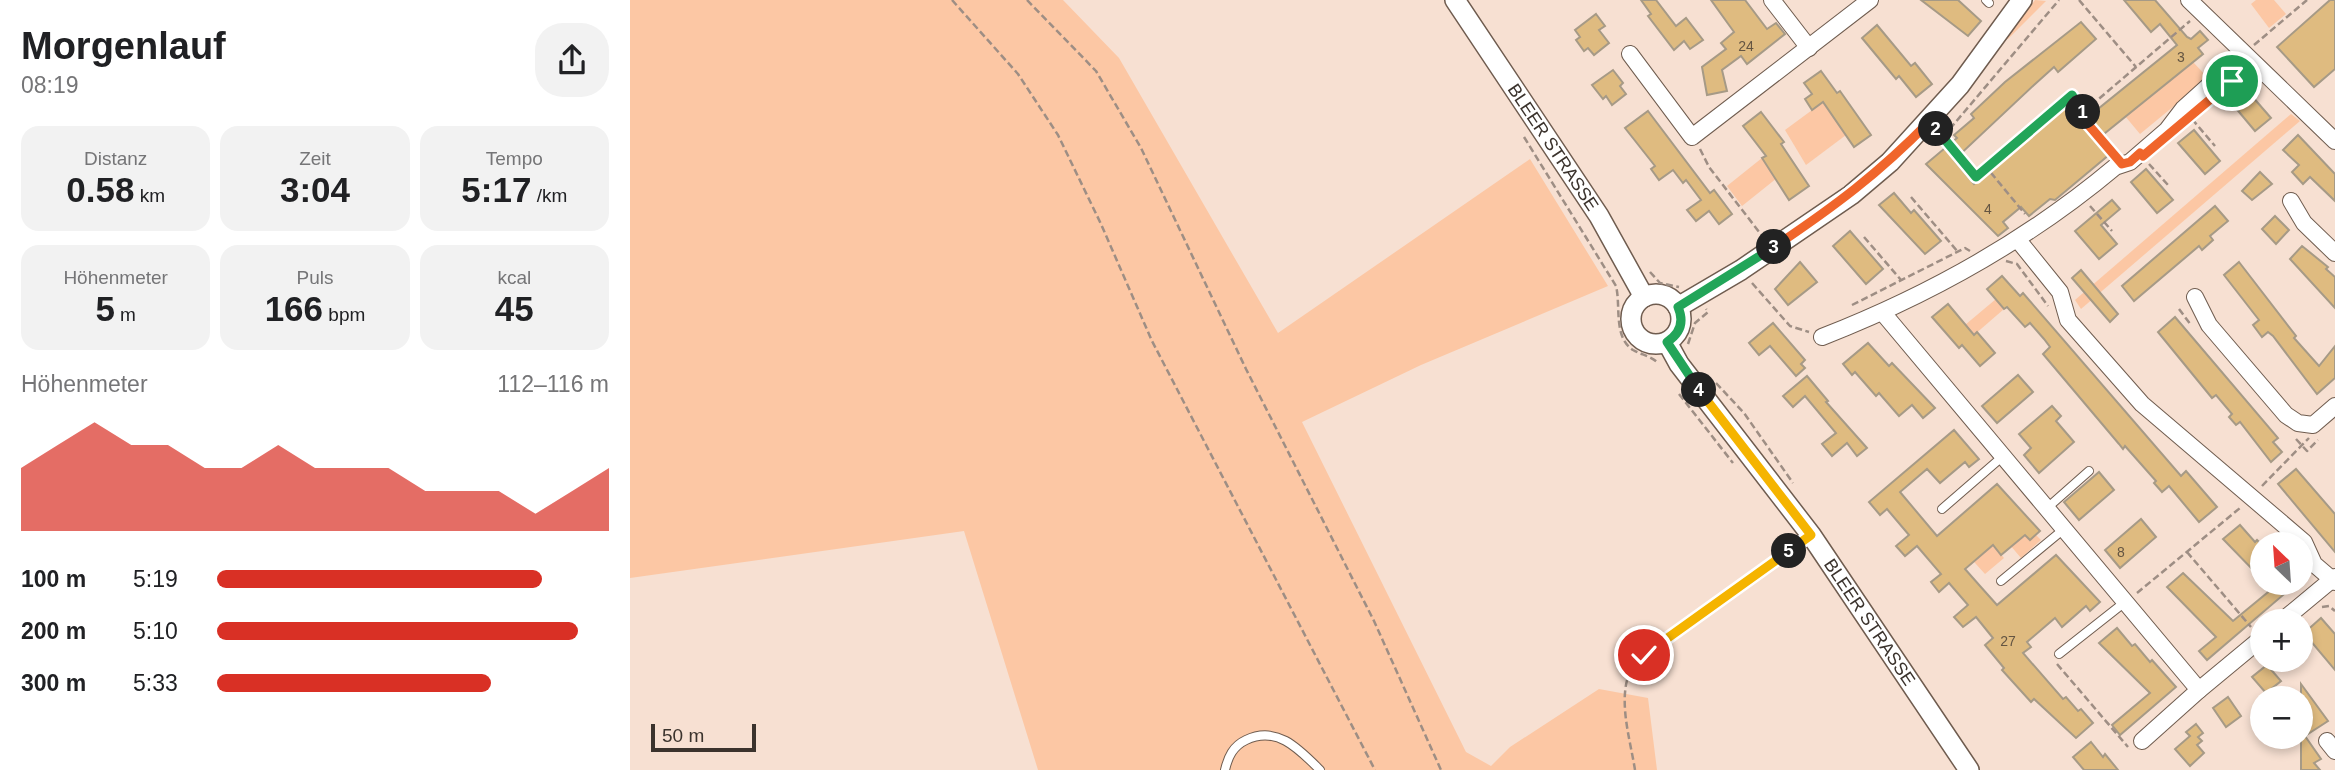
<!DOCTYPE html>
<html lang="de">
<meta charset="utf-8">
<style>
body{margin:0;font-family:Helvetica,sans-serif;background:#f2f2f2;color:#202124;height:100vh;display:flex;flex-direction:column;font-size:26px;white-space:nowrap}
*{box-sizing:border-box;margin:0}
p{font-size:23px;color:#757577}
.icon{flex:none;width:38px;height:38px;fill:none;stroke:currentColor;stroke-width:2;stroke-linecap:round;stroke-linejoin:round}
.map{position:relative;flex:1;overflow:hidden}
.sheet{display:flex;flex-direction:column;background:#fff;width:630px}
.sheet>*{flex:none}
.needle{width:46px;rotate:335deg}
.fabs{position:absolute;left:1620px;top:532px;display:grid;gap:14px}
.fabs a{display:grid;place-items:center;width:63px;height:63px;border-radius:50%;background:#fff;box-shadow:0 4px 10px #0003;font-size:35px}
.scale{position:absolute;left:21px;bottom:18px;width:105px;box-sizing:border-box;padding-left:7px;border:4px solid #3b332d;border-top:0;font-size:19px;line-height:24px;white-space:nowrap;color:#3b332d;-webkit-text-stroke:5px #f7e0d2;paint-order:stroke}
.pin{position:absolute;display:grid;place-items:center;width:60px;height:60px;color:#fff;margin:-30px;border:4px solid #fff;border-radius:50%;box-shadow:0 2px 7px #0007}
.km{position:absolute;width:35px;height:35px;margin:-18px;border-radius:50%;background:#222;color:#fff;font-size:19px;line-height:35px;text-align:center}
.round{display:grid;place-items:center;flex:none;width:74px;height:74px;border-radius:28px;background:#f2f2f2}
.summary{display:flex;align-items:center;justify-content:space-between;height:119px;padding:0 21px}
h1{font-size:38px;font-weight:700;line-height:52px}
.figures{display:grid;grid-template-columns:repeat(3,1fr);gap:10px;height:119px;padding:7px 21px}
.figures div{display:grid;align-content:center;border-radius:18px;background:#f2f2f2;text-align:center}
.figures b{font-size:35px;font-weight:700}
.figures small{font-size:19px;font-weight:400}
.figures p{font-size:19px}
.chart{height:196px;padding:14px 21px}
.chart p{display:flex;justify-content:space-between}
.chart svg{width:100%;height:126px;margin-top:7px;fill:#d93025;opacity:.7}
ul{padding:0 21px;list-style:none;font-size:23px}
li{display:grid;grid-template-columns:112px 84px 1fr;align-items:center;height:52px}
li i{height:18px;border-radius:9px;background:#d93025}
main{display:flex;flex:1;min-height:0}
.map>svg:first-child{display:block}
</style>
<main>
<section class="sheet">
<div class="summary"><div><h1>Morgenlauf</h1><p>08:19</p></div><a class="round"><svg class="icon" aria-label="share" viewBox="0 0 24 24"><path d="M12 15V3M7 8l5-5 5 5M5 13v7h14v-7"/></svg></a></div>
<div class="figures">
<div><p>Distanz</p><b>0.58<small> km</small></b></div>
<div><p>Zeit</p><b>3:04</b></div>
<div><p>Tempo</p><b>5:17<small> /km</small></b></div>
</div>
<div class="figures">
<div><p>Höhenmeter</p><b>5<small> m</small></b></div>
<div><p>Puls</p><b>166<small> bpm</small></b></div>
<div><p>kcal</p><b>45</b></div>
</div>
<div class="chart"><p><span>Höhenmeter</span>112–116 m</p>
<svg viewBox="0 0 160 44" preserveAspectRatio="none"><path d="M0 44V22L10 14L20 6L30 14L40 14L50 22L60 22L70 14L80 22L90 22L100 22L110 30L120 30L130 30L140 38L150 30L160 22V44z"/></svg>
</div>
<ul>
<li><b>100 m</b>5:19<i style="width:83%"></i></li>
<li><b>200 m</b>5:10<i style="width:92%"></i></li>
<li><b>300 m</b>5:33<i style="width:70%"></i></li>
</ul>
</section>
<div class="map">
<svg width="1705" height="770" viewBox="0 0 1705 770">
<rect width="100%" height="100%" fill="#f7e0d2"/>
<g fill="#fcc7a4">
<path d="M0,0h433l56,58 159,275 252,-174 78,127 -187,79 -119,57 164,330 25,14 19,-19 89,-58 49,9 9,72h-619l-74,-239 -334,47z"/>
<path d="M1405,0l11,1 -38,38 -2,-1z"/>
<path d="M1626,0h18l12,14 -17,14 -18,-24z"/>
<path d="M1563,62l15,16 -68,56 -15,-18z"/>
<path d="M1193,102l23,33 -40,30 -21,-35z"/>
<path d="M1661,114l9,7 -219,188 -6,-9z"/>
<path d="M1132,158l15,20 -35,28 -15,-20z"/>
<path d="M1366,299l8,10 -30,26 -9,-10z"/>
<path d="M1388,526l12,14 6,-5 5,5 -20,18 -17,-20z"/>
<path d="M1363,545l11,13 -19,16 -19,-21 5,-5 8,9z"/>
</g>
<g fill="#dfbb80" stroke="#a69a86" stroke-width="2">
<path d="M1011,0h15l20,26 10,-8 17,22 -13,9 -6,-8 -10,9 -26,-34 3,-2z"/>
<path d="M1081,0h34l22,29 9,-6 9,11 -38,30 -6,-8 -19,14 5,21 -20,4 -5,-28 24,-18 -5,-6 13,-11z"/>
<path d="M1291,0h37l23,21 -13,15z"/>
<path d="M1494,0h31l32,37 4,2 9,-8 8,9 -10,8 5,6 -104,84 11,16 -55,46 -5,-1 -21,17 -8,-9 -18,15 5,6 -10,8 -72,-72 31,-26 -3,-3 20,-17 -3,-4 34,-32 76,-60 15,17 -38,33 -4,-5 -20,18 -80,75 20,24 93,-81 16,18 94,-76 -17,-21 -9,8z"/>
<path d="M1700,0h5v69l-21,18 -37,-40z"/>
<path d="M966,14l9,12 -6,4 10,13 -15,12 -6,-7 -4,3 -8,-11 4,-3 -5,-7z"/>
<path d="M1247,25l34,41 4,-3 17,21 -16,13 -17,-21 -3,3 -34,-41z"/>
<path d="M983,70l10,13 -3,3 6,8 -14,11 -6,-9 -3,3 -11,-14z"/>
<path d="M1191,71l16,22 3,-2 31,44 -17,12 -31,-45 -11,8 -7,-11 7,-5 -8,-11z"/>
<path d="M1614,87l27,31 -16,13 -26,-31z"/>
<path d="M1018,111l62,82 4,-3 18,24 -13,10 -10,-13 -13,10 -9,-11 14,-10 -15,-20 -3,3 -10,-13 -14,10 -8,-11 4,-3 -30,-38z"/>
<path d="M1131,112l23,30 -3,2 28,42 -20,14 -27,-42 4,-2 -23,-30z"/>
<path d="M1564,130l26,31 -15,13 -27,-31z"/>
<path d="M1668,135l37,39v27l-25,-24 -7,7 -11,-12 7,-7 -16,-15z"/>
<path d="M1516,169l27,31 -16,13 -26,-31z"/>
<path d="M1630,172l12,12 -20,16 -10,-9z"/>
<path d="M1264,193l17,20 3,-3 27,31 -16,13 -46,-49z"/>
<path d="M1482,200l8,9 -19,16 16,19 -18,15 -24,-28z"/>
<path d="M1585,206l13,15 -18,15 3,4 -11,10 -3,-4 -65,55 -12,-15z"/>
<path d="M1645,216l14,14 -13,14 -14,-15z"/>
<path d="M1220,231l33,38 -17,15 -33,-38z"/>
<path d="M1672,246l26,21 -2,2 9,8v31l-45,-49z"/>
<path d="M1170,262l17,20 -29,23 -13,-16z"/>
<path d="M1609,262l57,74 -2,2 25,28 16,-20v32l-18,16 -44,-58 -5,-4 -6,5 -9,-12 6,-5 -35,-45z"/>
<path d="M1451,270l37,44 -8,8 -38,-44z"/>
<path d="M1372,276l18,20 3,-3 158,183 5,-5 31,36 -18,15 -30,-36 -7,6 -8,-9 2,-2 -31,-35 -2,3 -4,-5 -76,-90 7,-7 -6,-8 -14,-16 -5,4 -18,-20 -3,2 -17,-20z"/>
<path d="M1318,304l26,31 3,-3 18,21 -15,13 -18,-21 -3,3 -27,-31z"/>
<path d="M1545,317l103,121 -5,4 9,10 -11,10 -31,-40 -4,3 -7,-8 3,-3 -16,-19 -4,3 -54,-66z"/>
<path d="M1143,323l32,37 -4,4 4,4 -9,8 -26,-30 -11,9 -10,-12z"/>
<path d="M1238,343l21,23 3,-3 43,45 -12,10 -11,-13 -13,11 -20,-23 -3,3 -21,-24 -3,3 -9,-11z"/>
<path d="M1388,375l15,17 -36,31 -15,-17z"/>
<path d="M1177,376l21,25 -2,1 41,46 -10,8 -10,-13 -15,13 -10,-12 14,-11 -31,-37 -12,11 -10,-11z"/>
<path d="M1422,406l9,10 -5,5 18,21 -35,31 -15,-18 7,-7 -12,-14z"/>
<path d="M1324,430l25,29 -10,8 -4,-5 -25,21 -13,-14 -27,23 37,44 60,-52 43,47 -10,9 -5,-5 -24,20 -8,-10 -28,24 15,17 17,19 59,-50 44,47 -10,9 -4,-5 -24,21 -7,-9 -28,24 4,5 -8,6 40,46 3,-2 12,14 3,-2 12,14 -17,15 -42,-39 -3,3 -29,-32 2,-2 -19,-23 8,-7 -17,-21 -13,10 -9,-10 14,-12 -19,-22 -10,9 -8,-10 10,-8 -24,-28 -12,10 -9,-10 13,-11 -22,-26 -7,6 -11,-13z"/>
<path d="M1666,469l39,45v38l-57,-68z"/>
<path d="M1469,472l15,18 -35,30 -15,-18z"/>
<path d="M1511,519l15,18 -36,31 -15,-18z"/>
<path d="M1610,525l15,17 2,-2 6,6v20l-8,6 -32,-33z"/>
<path d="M1553,573l50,48 40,-33 -4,-5h28l-90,77 -8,-9 17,-14 -49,-50z"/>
<path d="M1691,618l14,16v36l-31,-37z"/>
<path d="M1487,628l15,18 3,-2 15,18 2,-2 24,27 -56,48 -8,-10 38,-32 -51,-50z"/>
<path d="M1637,665l14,16 -15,12 -14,-16z"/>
<path d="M1671,684l27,37 -23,15 16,23 -7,4 6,7h-19z"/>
<path d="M1598,697l13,19 -15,11 -13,-19z"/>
<path d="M1566,724l7,9 -5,4 4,4 -5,4 7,8 -14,13 -15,-17 15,-13 -4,-4z"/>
<path d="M1461,742l12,15 2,-3 13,16h-34l-11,-13z"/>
</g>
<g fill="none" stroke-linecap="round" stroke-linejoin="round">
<g stroke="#6f5c4f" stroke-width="10">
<g id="service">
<path d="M1356,0l3,3"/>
<path d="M1312,509l60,-52"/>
<path d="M1416,509l43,-38"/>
<path d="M1371,581l63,-52"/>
<path d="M1429,654l66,-52"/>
<path d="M1014,655l167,-120"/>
<path d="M595,770c3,-13 8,-24 21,-30 31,-15 53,9 74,30"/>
</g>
</g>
<g stroke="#6f5c4f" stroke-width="18">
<g id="minor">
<path d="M1142,0l37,48"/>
<path d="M1559,0l146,141"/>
<path d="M1000,54l62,83 178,-137"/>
<path d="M1661,201l13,22 31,30"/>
<path d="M1388,240l42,52 8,28 74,84 162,138 10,22 21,18"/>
<path d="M1565,297l14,28 77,90 12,8 15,2 22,-19"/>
<path d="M1253,313l316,377 64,-53"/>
<path d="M1192,337c105,-41 206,-97 293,-170l15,-5 37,-32 16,-21 61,-55"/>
<path d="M1652,621l53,-44"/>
<path d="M1512,741l57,-51"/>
<path d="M1697,741l8,10"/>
</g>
</g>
<g stroke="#6f5c4f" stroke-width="22">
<g id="tertiary">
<path id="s1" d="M825,0l144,216 45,81"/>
<circle cx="1026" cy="319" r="25"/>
<path d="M1048,307l63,-37 110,-75 39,-33 70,-77 62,-85"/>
<path id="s2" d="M1037,342l12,22 132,171 158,235"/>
</g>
</g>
<g stroke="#9e8e84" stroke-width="2.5" stroke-dasharray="7 3.5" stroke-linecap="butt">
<path d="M322,0l66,74 40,61 43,89 51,117 223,429"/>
<path d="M397,0l69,71 45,77 105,221 128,252 67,149"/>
<path d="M1449,0l57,67"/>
<path d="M1624,45l53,-45"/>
<path d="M1562,119l23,27"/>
<path d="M1312,136l34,41 11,-9 38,46"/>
<path d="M894,137l92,149c5,20 -3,51 17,64 9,5 18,6 25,13"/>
<path d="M1313,137l116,-137"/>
<path d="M1070,149l9,18 54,70"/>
<path d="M1482,151l-32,-36 110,-94"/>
<path d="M1519,164l19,21"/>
<path d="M1357,168l85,-73 13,15"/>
<path d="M1281,197l47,55"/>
<path d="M1460,206l22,25"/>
<path d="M1234,237l37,43"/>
<path d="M1376,261l11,3 31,42"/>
<path d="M1020,272l10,11 19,4"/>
<path d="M1122,283l38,43 19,6"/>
<path d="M1222,305l113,-57 5,3"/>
<path d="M1549,309l12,16"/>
<path d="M1058,344l7,-21 13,-11 -2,-3"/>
<path d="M1086,383l28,30 49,70"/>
<path d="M1049,394l54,69"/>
<path d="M1666,439l11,12 11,-11"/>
<path d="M1632,486l47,-48"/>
<path d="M1557,552l64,75"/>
<path d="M1507,593l103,-85"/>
<path d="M1692,607l7,-1 6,5"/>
<path d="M1427,664l71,83"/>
<path d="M1005,770c-5,-33 -21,-80 1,-109"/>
</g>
<use href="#service" stroke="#fff" stroke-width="8"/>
<use href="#minor" stroke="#fff" stroke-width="16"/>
<use href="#tertiary" stroke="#fff" stroke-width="19"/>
</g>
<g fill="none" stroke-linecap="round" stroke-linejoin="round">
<g stroke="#fff" stroke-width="14">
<path id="split-1" d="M1453,112l-3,3 42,49 8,-2 10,-9 3,3 89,-75"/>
</g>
<g stroke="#fff" stroke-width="14">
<path id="split-2" d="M1306,129l40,48 96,-82 11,17"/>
</g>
<g stroke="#fff" stroke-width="14">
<path id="split-3" d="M1144,247c61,-41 104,-73 156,-126l6,8"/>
</g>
<g stroke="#fff" stroke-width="14">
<path id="split-4" d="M1069,390l-32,-48c14,-9 17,-21 11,-35l96,-60"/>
</g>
<g stroke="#fff" stroke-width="14">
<path id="split-5" d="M1069,390l112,145 -22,16"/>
</g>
<g stroke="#fff" stroke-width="14">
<path id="split-6" d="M1014,655l145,-104"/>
</g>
<use href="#split-1" stroke="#f0652b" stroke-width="9"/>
<use href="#split-2" stroke="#22a559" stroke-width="9"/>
<use href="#split-3" stroke="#f0652b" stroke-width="9"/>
<use href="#split-4" stroke="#22a559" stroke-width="9"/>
<use href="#split-5" stroke="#f5b400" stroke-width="9"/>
<use href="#split-6" stroke="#f5b400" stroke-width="9"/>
</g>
<g text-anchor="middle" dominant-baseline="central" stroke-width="6" stroke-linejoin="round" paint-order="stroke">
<g font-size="14" fill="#645542">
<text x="1116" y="46">24</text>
<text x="1551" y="57">3</text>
<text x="1358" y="209">4</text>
<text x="1491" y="552">8</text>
<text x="1378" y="641">27</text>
</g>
<g font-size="18" fill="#3b332d" stroke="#f7e0d2">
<text stroke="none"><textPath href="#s1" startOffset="177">BLEER STRASSE</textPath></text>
<text stroke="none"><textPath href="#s2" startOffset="346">BLEER STRASSE</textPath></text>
</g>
</g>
</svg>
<div class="fabs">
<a><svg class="needle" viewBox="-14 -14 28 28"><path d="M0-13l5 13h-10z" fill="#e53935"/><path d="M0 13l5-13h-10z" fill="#757577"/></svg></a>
<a>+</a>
<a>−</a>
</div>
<div class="scale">50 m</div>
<div class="pin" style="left:1602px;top:81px;background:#1e9e55"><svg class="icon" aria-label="arrive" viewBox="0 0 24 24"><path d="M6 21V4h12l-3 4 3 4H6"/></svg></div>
<div class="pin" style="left:1014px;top:655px;background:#d93025"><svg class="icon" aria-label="check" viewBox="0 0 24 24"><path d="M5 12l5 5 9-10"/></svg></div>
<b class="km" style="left:1453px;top:112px">1</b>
<b class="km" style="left:1306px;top:129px">2</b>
<b class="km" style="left:1144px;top:247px">3</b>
<b class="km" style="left:1069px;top:390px">4</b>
<b class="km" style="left:1159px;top:551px">5</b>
</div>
</main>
